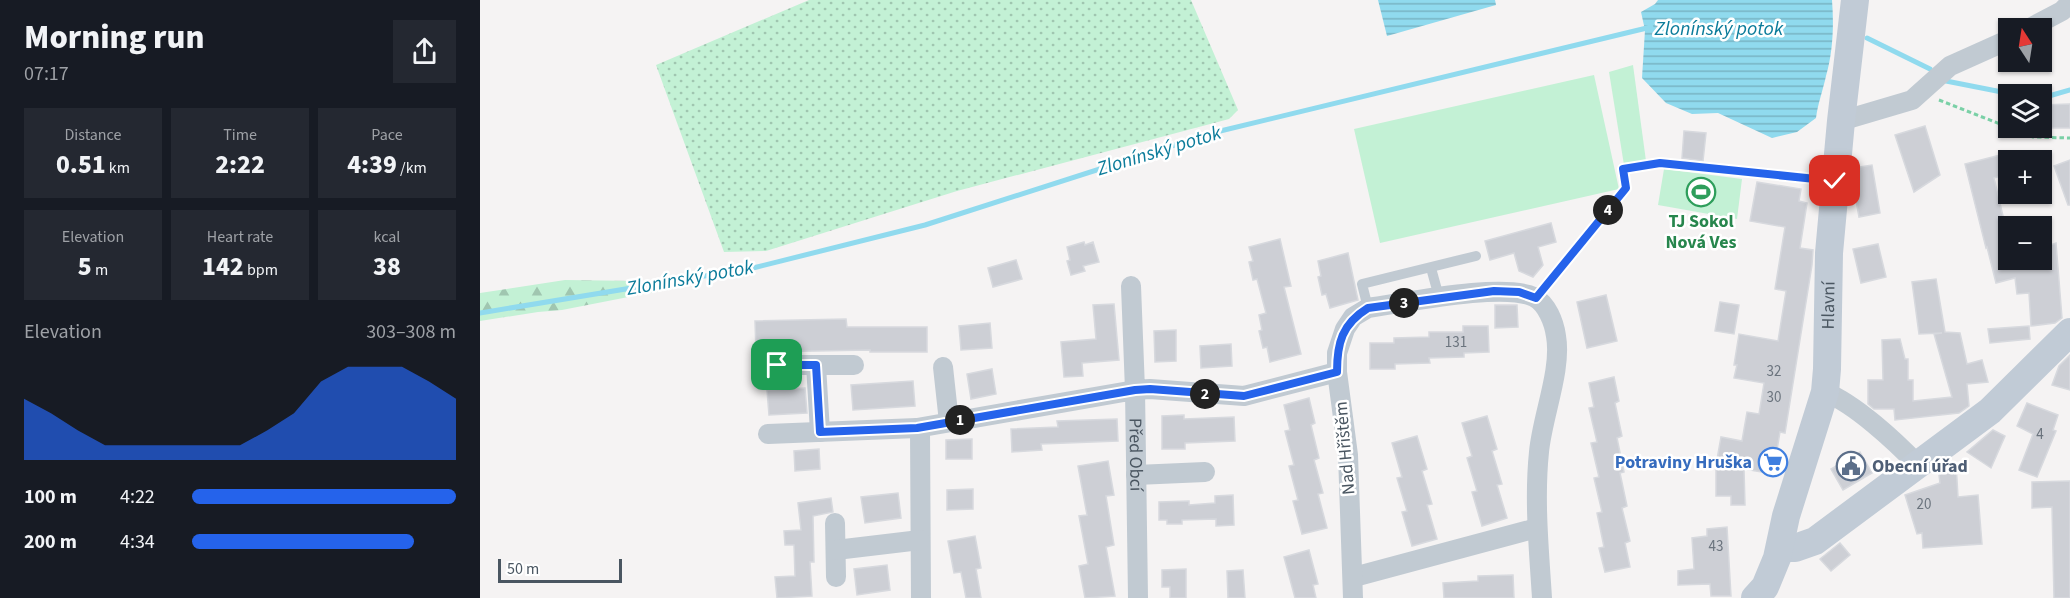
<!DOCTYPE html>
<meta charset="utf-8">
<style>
body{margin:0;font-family:"Source Sans 3",sans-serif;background:#242831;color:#f1f3f6;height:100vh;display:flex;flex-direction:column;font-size:22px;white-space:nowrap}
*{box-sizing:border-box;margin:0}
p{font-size:20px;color:#9ea1a6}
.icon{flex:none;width:33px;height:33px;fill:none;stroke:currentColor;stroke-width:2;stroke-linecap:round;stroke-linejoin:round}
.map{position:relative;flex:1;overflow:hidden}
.drawer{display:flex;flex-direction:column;background:#171b24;width:480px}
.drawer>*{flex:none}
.needle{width:39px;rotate:348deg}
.controls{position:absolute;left:1518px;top:18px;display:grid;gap:12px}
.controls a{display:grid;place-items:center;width:54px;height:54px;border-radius:0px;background:#171b24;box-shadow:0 2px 4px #0004;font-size:30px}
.scale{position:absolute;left:18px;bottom:15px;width:124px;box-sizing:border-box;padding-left:6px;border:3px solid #4a5661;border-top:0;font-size:16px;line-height:21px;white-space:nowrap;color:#4a5661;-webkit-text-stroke:4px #fff;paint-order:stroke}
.pin{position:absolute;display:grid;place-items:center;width:51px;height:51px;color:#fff;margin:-26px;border-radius:12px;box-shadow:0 3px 9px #0006}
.km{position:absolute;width:30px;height:30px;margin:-15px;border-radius:50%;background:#222;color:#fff;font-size:16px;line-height:30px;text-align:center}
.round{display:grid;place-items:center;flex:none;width:63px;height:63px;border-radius:0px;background:#242831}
.head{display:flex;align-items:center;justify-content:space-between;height:102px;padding:0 24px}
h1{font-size:33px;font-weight:800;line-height:45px}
.stats{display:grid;grid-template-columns:repeat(3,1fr);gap:9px;height:102px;padding:6px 24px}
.stats div{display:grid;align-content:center;border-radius:0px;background:#242831;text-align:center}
.stats b{font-size:26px;font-weight:800}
.stats small{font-size:16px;font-weight:400}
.stats p{font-size:16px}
.chart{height:168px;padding:12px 24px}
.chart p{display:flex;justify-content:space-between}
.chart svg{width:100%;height:108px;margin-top:6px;fill:#2563eb;opacity:.7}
ul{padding:0 24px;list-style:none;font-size:20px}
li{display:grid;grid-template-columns:96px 72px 1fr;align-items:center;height:45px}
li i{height:15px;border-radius:8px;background:#2563eb}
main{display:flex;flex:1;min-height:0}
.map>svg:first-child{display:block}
</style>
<main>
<section class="drawer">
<div class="head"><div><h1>Morning run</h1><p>07:17</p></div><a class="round"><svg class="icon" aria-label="share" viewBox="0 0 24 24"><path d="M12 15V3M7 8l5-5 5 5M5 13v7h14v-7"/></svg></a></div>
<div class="stats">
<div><p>Distance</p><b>0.51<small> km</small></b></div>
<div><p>Time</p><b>2:22</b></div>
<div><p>Pace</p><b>4:39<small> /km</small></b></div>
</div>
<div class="stats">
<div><p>Elevation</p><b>5<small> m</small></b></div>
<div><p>Heart rate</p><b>142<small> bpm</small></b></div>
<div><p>kcal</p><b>38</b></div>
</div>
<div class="chart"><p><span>Elevation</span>303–308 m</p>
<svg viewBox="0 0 160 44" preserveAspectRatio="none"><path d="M0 44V19L10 25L20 32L30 38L40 38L50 38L60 38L70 38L80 38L90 32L100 25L110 12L120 6L130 6L140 6L150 12L160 19V44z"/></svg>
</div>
<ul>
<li><b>100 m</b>4:22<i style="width:100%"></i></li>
<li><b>200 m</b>4:34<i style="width:84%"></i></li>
</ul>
</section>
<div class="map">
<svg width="1590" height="598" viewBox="0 0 1590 598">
<defs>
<pattern id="grass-dots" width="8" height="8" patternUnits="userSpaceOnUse" patternTransform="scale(1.5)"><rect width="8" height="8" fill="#c3f1d5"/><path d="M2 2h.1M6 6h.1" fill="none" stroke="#a0c6b0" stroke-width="1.8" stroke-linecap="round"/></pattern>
<pattern id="forest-firs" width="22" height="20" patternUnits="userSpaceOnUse" patternTransform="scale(1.5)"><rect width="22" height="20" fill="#c3f1d5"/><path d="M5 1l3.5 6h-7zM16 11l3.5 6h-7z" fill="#a0c6b0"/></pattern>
<pattern id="water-rules" width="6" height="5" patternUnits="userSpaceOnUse" patternTransform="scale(1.5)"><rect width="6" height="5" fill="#90daee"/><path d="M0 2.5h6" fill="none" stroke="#78b4c4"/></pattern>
</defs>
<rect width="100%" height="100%" fill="#f5f3f3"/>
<path fill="url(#grass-dots)" d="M329,0h382l47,110 -9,9 -272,72 -191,60 -42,1 -68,-187z"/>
<path fill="url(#forest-firs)" d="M85,280l75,1 24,9 -102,20 -24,2 -58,9v-28z"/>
<g fill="#c3f1d5">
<path d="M1153,65l13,96 -22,4 -15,-93z"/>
<path d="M1114,75l25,114 -239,54 -26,-114z"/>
<path d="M1184,169l78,10 -5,40 -79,-14z"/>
</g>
<g fill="url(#water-rules)">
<path d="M898,0h117l1,5 -109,31z"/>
<path d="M1178,0h174c2,25 1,52 -6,76 -3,14 -8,27 -10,42l-19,14 -25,6 -54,-25 -26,1 -26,-11 -24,-25 3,-48 -4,-18 14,-8z"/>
</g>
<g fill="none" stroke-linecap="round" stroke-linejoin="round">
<g stroke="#90daee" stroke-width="5">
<path d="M1387,38l63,31"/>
<path d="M1466,81l66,13"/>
<path d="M1562,98l28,-8"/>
<path d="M0,313l273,-45 172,-43 287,-92 439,-106"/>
</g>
</g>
<g fill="#cdcfd5" stroke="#d7d9de" stroke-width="1.5">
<path d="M1590,104v24h-28v-23z"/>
<path d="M1445,126l15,49 -26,17 -19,-57z"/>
<path d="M1204,131l22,2 -3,28 -21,-3z"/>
<path d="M1528,153v21l-14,4 14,59v23h34v-12l14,-5 6,75 -7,5 -24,3 -2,-33 -12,1 -2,-16 -19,5 -9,-36 -1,1 -21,-84z"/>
<path d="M1590,160v45h-2l-14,-39z"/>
<path d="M1392,165l8,48 -21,4 -7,-39 1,-10z"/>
<path d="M1277,182l44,7 -2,12 8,2 -7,45 13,2 -1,15 -27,168 -5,-1 -7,42 -29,-5 1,36h-14v-9h-15v-31l5,-28 21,4 5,-29 12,2 5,-31 -30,-5 3,-13h-3l5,-31 39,7 8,-50 -11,-2 10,-62 -35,-6z"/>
<path d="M1071,223l5,19 -18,5 5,18 -10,12 -14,-6 -5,-18 -24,7 -5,-19z"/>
<path d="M800,239l11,47 -7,1 17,67 -31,8 -3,-15 -4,1 -4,-17 3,-1 -3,-15 7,-2 -9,-34 -4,1 -4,-18 4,-1 -4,-14z"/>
<path d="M604,242l1,3 8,-3 6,20 -16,4 2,5 -14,4 -4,-14 3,-1 -3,-13z"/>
<path d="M1398,244l8,33 -25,6 -8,-34z"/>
<path d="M868,253l10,47 -28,8 -4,-14 -4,1 -4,-18 3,-1 -3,-15z"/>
<path d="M536,260l6,19 -29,8 -5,-19z"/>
<path d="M1456,279l9,53 15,1 7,31 15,-4 6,22 -21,2 2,22 -10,7 -64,7 -1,-11h-20l-6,-5v-24h15l-1,-40 18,-1 5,20h3v21h5v21l39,-4 -18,-63 8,-1 -23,1 -7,-52z"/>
<path d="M1126,295l11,46 -30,7 -10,-46z"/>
<path d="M1240,302l19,3 -5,29 -19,-3z"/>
<path d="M634,304l5,56 -37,3 1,13 -19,1 -3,-35 35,-3 -3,-34z"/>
<path d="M1015,305h22l1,22 -23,1z"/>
<path d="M366,319l1,8h80v25h-57v-2l-114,2 -1,-31z"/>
<path d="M510,323l2,25 -31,2 -2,-24z"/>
<path d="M983,326h25l1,26 -25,1v4l-35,1 1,5 -35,1v5h-25v-26h24v-5l35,-1v-5h34z"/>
<path d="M1549,326l1,13 -40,4 -2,-14z"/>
<path d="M696,330v31l-21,1 -1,-31z"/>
<path d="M751,344l1,22 -31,2 -1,-22z"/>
<path d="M1590,355v35l-18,-5 7,-19z"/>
<path d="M512,369l4,25 -25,5 -4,-25z"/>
<path d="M1134,377l5,24 -4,2 7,33 -5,2 7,34 -4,1 7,33 -5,2 8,33 -5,2 5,24 -25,5 -6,-24 5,-1 -7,-34 5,-1 -8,-34 5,-1 -8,-34 6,-1 -8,-34 5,-1 -5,-24z"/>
<path d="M433,381l2,25 -62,4 -2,-25z"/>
<path d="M325,388l2,25 -38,2 -2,-25z"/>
<path d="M829,398l6,25 -4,2 8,33 -5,2 9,33 -5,1 9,34 -25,6 -9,-33 5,-1 -9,-34 5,-1 -9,-34 5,-1 -6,-25z"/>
<path d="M1547,403l31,12 -5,15 3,1 -19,46 -18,-7 14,-36 -16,-8z"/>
<path d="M704,415v4l50,-2 1,24 -50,2v6h-23v-33z"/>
<path d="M1007,416l10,33 -5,2 10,33 -5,1 10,33 -25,8 -10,-34 5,-1 -10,-33 5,-2 -10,-33z"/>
<path d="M637,419l1,22 -77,3 1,6 -30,2 -1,-23 47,-2 -1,-6z"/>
<path d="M1513,430l12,6 -14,32 -24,-16z"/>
<path d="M937,436l10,33 -5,2 10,33 -5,1 10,34 -25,7 -10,-34 5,-1 -10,-33 5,-1 -10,-34z"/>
<path d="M492,439v20h-26v-19z"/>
<path d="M339,449l1,20 -25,2 -1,-20z"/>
<path d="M1380,452l12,21 -29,17 -12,-21z"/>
<path d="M628,461l6,34 -8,1 8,49 -8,2 9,49 -30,2 -6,-32 9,-2 -9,-48 8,-1 -9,-49z"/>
<path d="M1476,463l2,34 20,-2 4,49 -59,4 -1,-15 -5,1 -12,-39 35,-12 -1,-8z"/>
<path d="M1590,481v117h-16l-2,-91 -20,1v-26z"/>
<path d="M493,489v20l-26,1v-20z"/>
<path d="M418,493l3,25 -36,5 -4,-26z"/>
<path d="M753,495l1,30 -18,1v-7l-34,1v4h-15v-4h-8v-18l30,-1v4l26,-2v-7z"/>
<path d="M351,498l2,14 -20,4 1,46h-4l2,34 -35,2 -2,-21 20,-1 -1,-31h-9l-1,-14 17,-1 -3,-27z"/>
<path d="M1247,527l4,69h-20l-1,-12 -32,1v-14l16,-2 -2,-31 15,-2v-7z"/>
<path d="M495,536l6,32 -5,1 5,29h-15l-5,-26 -7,1 -6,-32z"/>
<path d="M1360,543l10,12 -19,16 -11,-12z"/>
<path d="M829,550l9,34 -5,1 3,13h-21l-11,-41z"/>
<path d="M407,565l3,25 -33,5 -3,-26z"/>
<path d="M706,569v29h-16v-11h-8v-17z"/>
<path d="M763,570l2,28h-17l-1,-27z"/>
<path d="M1033,575l1,23h-70l-1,-15 35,-2v-5z"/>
</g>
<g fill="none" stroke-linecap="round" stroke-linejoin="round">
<g stroke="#7ad0a6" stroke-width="3" stroke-dasharray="4.5 3" stroke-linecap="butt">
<path d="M1459,100l94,37 37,1"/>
<path d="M1067,285l79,-97 -3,-19 37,-6 155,16"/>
</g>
<g stroke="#c1cad2" stroke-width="10">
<path d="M951,268l8,29"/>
<path d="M888,308l-6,-24 114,-28"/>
</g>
<g stroke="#c1cad2" stroke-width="20">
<path d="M1550,28l32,-17 8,-8"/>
<path d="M1361,121l71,-21 38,-34 58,-26"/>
<path d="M651,286l4,104 15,-1 94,7 93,-24"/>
<path d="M296,365h78"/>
<path d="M336,365l4,67"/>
<path d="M463,367l6,55"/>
<path d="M1345,392c30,12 70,49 93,73"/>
<path d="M437,428l3,2 1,168"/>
<path id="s1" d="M288,434l149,-6 218,-38 3,208"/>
<path d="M656,475l69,-3"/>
<path d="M355,523l1,54"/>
<path d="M356,550l84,-10"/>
<path d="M874,577l183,-49"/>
<path d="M873,598l-5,-143 -11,-83v-19l8,-24 8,-12 15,-9c37,-5 135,-26 166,-11 13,7 20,25 22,39 6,34 -14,81 -17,116 -5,48 0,98 3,146"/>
</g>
<g stroke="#c1cbd6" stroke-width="28">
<path d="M1300,548h15l20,-7 175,-130 80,-79"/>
<path id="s2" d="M1275,598l10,-11 12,-29 9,-42 39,-124 2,-23 2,-116 12,-132 14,-121"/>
</g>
</g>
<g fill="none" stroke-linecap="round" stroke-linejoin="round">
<g stroke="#fff" stroke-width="12">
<path id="route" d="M297,365h39l4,67 97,-4 218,-38 15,-1 94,7 93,-24c0,-29 5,-48 31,-64l126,-17 25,1 17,6 90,-110 -3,-19 37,-6 175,18"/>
</g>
<use href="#route" stroke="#2563eb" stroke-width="8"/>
</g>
<defs>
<g id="stadium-ring" transform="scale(1.5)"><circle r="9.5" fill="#fff" stroke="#2e9e5b" stroke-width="1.5"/><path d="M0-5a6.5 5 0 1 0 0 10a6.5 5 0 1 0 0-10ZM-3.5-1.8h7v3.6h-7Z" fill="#2e9e5b"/></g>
<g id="supermarket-ring" transform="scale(1.5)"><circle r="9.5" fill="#fff" stroke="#3f7fe0" stroke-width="1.5"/><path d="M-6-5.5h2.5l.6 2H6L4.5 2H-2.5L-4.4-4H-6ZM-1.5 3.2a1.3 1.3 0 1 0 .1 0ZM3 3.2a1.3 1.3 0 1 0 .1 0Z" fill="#3f7fe0"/></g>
<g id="civic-ring" transform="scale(1.5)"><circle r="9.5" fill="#fff" stroke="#5c6f8a" stroke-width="1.5"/><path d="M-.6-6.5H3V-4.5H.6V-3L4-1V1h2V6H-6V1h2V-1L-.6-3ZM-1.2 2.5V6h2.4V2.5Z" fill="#5c6f8a"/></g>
</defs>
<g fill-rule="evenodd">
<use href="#stadium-ring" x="1221" y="192"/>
<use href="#supermarket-ring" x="1293" y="462"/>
<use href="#civic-ring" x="1371" y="466"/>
</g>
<g text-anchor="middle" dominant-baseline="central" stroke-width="5" stroke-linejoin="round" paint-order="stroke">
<g font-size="15" fill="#6b747e">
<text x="976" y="342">131</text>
<text x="1294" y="371">32</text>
<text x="1294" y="397">30</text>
<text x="1560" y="434">4</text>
<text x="1444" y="504">20</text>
<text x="1236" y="546">43</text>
</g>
<g font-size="18" font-weight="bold" fill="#27864d" stroke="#fff">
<text x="1221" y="221">TJ Sokol<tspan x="1221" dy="21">Nová Ves</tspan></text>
</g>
<g font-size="18" fill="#4a5661" stroke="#fff">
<text stroke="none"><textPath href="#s2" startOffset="306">Hlavní</textPath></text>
<text transform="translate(865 448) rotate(-95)">Nad Hřištěm</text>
<text stroke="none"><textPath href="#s1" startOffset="435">Před Obcí</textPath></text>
</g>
<g font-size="18" font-weight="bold" fill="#366cbe" stroke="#fff" text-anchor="end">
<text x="1272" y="462">Potraviny Hruška</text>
</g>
<g font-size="18" font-weight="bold" fill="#4e5e75" stroke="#fff" text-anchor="start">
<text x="1392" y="466">Obecní úřad</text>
</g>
<g font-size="20" font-style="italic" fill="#0c7c9b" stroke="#fff">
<text x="1239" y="29">Zlonínský potok</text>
<text transform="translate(679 151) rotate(-17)">Zlonínský potok</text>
<text transform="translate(210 278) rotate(-10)">Zlonínský potok</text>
</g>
</g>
</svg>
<div class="controls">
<a><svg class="needle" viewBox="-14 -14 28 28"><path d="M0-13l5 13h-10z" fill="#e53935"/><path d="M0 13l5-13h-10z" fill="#9ea1a6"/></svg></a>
<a><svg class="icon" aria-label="layers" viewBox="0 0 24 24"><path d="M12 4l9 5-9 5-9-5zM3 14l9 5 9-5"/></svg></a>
<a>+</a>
<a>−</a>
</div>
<div class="scale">50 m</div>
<div class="pin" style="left:297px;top:365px;background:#1e9e55"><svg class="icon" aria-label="arrive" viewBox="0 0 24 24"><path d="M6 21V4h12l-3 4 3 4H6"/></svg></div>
<div class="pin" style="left:1355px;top:181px;background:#d93025"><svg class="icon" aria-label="check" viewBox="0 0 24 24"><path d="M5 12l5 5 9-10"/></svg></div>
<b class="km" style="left:480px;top:420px">1</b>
<b class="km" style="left:725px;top:394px">2</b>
<b class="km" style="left:924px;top:303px">3</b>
<b class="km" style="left:1128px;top:210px">4</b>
</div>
</main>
